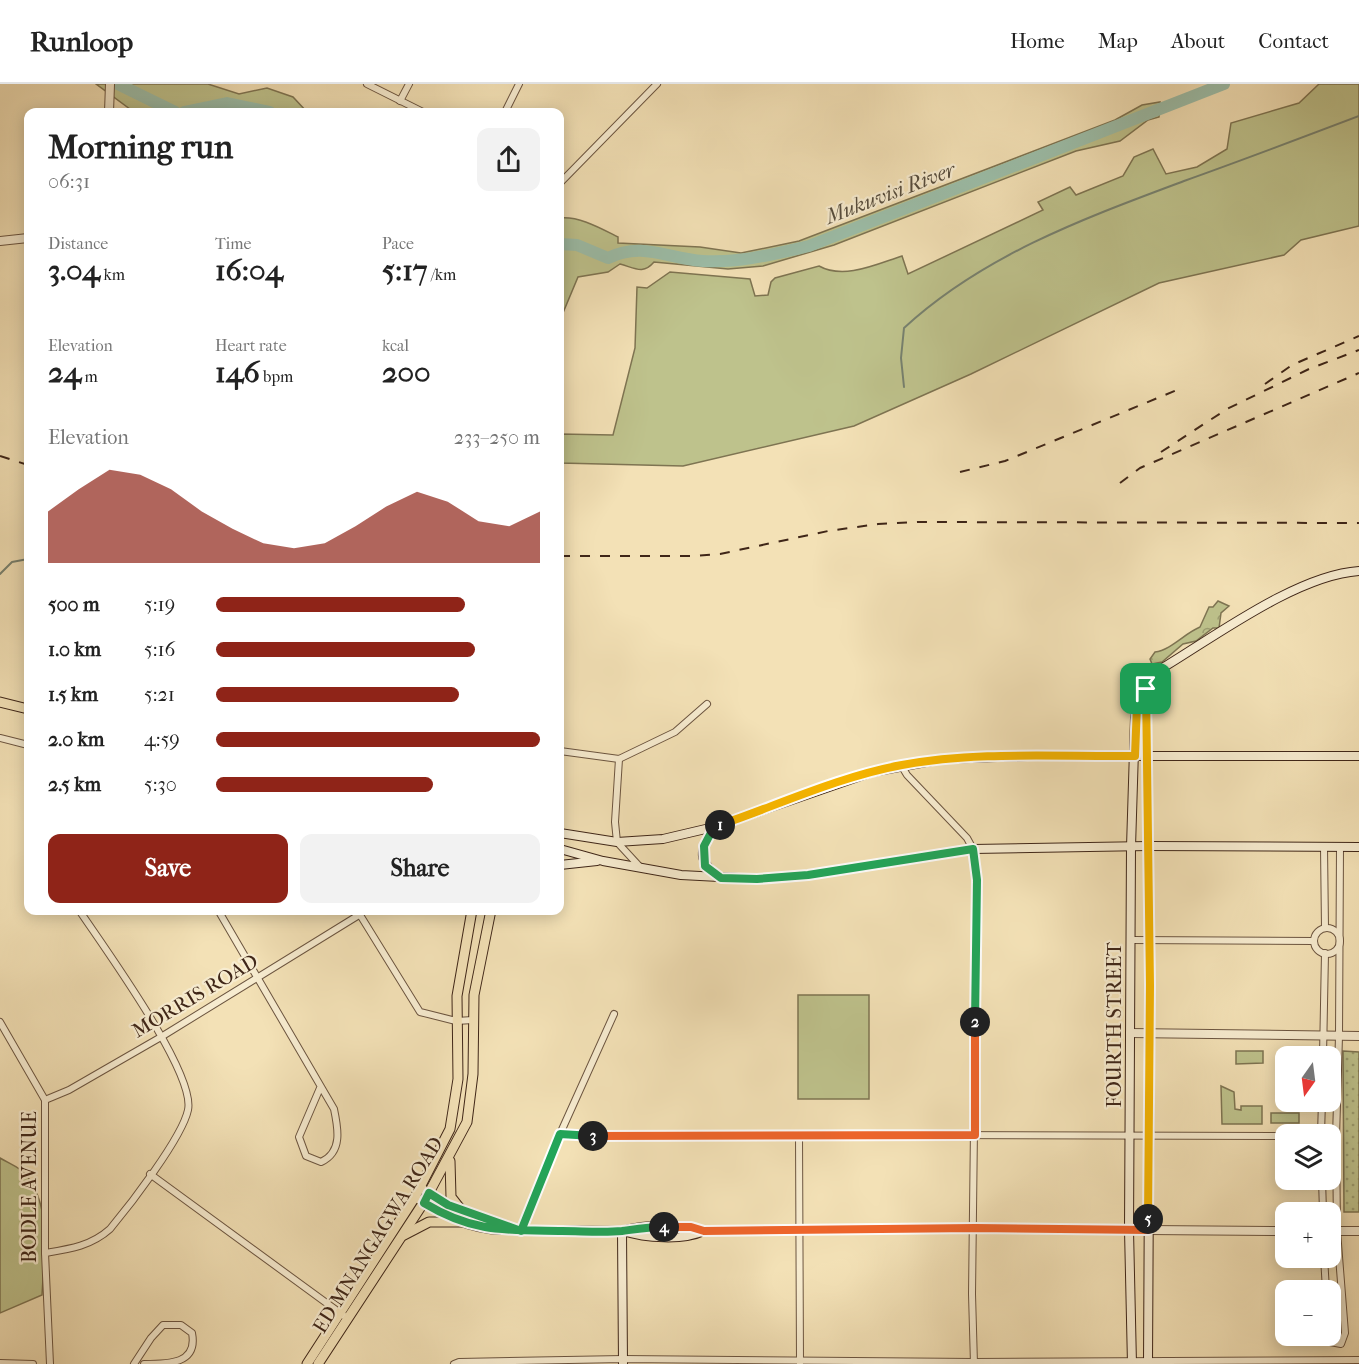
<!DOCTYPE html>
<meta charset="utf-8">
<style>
body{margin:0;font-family:"IM FELL French Canon",serif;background:#f2f2f2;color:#222;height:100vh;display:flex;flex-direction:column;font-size:22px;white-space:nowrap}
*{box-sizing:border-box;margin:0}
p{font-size:20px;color:#767676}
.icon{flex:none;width:33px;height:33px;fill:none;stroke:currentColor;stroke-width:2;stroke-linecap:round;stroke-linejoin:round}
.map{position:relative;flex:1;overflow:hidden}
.details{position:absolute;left:24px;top:24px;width:540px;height:807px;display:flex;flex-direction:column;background:#fff;border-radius:12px;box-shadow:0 3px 15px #0003}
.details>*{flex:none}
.needle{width:39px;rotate:194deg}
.buttons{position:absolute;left:1275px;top:962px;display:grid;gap:12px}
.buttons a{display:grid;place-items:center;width:66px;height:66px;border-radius:12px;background:#fff;box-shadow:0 3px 15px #0003;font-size:30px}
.pin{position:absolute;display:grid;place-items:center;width:51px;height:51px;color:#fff;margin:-26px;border-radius:12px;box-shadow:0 3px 9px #0006}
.km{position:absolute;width:30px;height:30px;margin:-15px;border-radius:50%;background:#222;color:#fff;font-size:16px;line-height:30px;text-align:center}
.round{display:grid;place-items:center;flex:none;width:63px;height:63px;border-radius:12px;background:#f2f2f2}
.headline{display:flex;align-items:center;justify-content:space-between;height:102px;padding:0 24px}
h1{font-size:33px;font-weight:800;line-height:45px}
.figures{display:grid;grid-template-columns:repeat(3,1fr);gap:9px;height:102px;padding:6px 24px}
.figures div{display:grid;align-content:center}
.figures b{font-size:30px;font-weight:800}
.figures small{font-size:16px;font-weight:400}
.figures p{font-size:16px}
.chart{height:168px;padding:12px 24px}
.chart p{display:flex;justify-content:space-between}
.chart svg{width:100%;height:108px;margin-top:6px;fill:#8f2418;opacity:.7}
.primary-button{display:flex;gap:12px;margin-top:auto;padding:12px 24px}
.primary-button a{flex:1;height:69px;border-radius:12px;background:#8f2418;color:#fff;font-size:24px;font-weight:800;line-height:69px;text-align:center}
.primary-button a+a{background:#f2f2f2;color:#222}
ul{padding:0 24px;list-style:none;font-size:20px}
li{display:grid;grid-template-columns:96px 72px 1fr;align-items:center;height:45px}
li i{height:15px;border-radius:8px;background:#8f2418}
header{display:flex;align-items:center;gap:36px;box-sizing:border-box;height:84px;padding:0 30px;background:#fff;border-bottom:2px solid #e0e0e0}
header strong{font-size:28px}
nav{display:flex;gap:33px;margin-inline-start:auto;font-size:21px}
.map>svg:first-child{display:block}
</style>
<header>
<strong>Runloop</strong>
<nav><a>Home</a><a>Map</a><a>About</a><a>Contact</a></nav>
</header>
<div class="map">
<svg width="1359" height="1280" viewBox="0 0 1359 1280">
<defs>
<pattern id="forest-crowns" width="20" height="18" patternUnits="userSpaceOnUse" patternTransform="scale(1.5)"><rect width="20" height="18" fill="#bec28c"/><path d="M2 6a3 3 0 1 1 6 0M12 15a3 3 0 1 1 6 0" fill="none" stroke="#9c9d71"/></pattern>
<pattern id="park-dots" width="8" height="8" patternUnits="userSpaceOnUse" patternTransform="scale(1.5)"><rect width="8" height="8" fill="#bec28c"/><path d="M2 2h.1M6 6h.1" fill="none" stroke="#9c9d71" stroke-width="1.8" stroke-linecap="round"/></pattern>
</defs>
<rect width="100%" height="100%" fill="#f3e1b6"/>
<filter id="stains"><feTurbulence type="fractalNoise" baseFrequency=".00333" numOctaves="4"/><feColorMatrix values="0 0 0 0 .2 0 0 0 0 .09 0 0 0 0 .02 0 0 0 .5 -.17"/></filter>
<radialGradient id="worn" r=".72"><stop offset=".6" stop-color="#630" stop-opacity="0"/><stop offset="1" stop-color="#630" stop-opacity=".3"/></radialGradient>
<g fill="#bec28c" stroke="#7e7452" stroke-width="1.5">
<path d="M96,0h112l31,10 28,-6 26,9 14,15h-173z"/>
<path d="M1319,0h40v142l-58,14 -17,15 -125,28 -188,91 -117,52 -171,40 -123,-3v-29l53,1 22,-87 2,-61 10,1 23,-16 80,7 5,17 13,-1 3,-13 4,-4 44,-12c25,14 58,-2 83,-10l6,18 135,-64 -5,-8 32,-15 6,8 47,-19 11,-19 19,-8 13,25 31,-7 30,-18 4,-26 68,-20z"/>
<path d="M1160,18l-1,15 -11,3 -28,21 -44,10 -242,94 -71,21 -35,3 -74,-7c-11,13 -19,6 -34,2l-12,8 -30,5 -18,43v-102c19,-2 40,10 58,19v6l82,4 41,6 58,-12 316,-121 27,-15z"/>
<rect x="798" y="911" width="71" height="104"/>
<path d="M1236,967h27v12l-27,1z"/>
<path d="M1221,1002l13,6 1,17 6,1v-4h21v18h-40z"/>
<rect x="1271" y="1029" width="28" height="10"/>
<path d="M0,1074c8,5 22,10 27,18 25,33 17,80 15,119l-42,18z"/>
</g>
<path fill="url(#forest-crowns)" stroke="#7e7452" stroke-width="1.5" d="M1218,517l11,5 -8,7 -2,15h-6l-17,13 -13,3 -21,18 -10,2 -2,-5 5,-7c16,-2 30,-19 45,-25l9,-20h4z"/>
<path fill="url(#park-dots)" stroke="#7e7452" stroke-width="1.5" d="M1343,967l16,1v160h-15z"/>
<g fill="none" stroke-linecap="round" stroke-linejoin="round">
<g stroke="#77816f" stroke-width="2">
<path d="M904,303l-3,-29 3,-30c79,-73 181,-110 280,-147 59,-21 117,-43 175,-65"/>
<path d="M0,490l12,-12 16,-3"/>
</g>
<g stroke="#9cbea9" stroke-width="12">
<path d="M118,0l57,28"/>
<path d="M184,28l43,-9 43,9"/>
<path d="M560,160l17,1 31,13c35,-17 60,1 95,3 37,2 71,-7 106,-15l415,-162"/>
</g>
<g stroke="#6c5540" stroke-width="8">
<g id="minor">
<path d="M367,0l56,28"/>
<path d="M400,17l9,-17"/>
<path d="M505,28l14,-28"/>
<path d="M560,99l97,-99"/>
<path d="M0,654l28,7"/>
<path d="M560,667l59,8 56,-27 32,-28"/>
<path d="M619,675l-4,63 2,20 23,25"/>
<path d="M901,681l6,10 60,63 6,11 4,31 -5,414 2,70"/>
<path d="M1324,763l1,81"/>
<path d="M218,826l116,199c4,19 9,43 -13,53l-15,-6 -7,-19 21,-49"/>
<path d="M357,826l63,102 36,9 17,-1"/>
<circle cx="1327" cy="857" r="13"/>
<path d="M1131,856l183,1"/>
<path d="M0,938l45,78v153l5,111"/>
<path d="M1323,972l2,-103"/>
<path d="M45,1016l24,-10 92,-53 198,-122"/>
<path d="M560,1050l54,-120"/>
<path d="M799,1050l1,229"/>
<path d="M1321,1050l1,-33"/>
<path d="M150,1090l197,144"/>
<path d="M1322,1095l1,33"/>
<path d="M521,1147l39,-97 726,2"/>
<path d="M45,1169c25,-4 46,-7 65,-24 20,-24 72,-91 78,-119 8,-37 -85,-164 -109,-200"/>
<path d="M1324,1173l2,33"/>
<path d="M1328,1251l2,7 11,2 4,-11 -8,-102 -1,-94 3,-101 1,-189"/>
<path d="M0,1279l33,1"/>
<path d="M134,1280l17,-26 12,-13h18l11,8c6,31 -23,31 -48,31"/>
<path d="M454,1280l5,-2 164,-3 351,3 385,-2"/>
</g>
</g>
<g stroke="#6c5540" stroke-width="10">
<g id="tertiary">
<path d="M109,28l1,-28"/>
<path d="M0,157l28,-3"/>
<path d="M1130,949l229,3"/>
<path d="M1148,1146l138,1"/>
<path d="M1330,1147h29"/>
</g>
</g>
<g stroke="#3f2618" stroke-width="10">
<g id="secondary">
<path d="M1146,605l4,296 -2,379"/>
<path d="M714,743c-14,24 -18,34 7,51"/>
<path d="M560,749l57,9 46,-3 51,-12 158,-55 70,-13 85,-3h332"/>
<path d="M560,765l43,12 78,14 76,4 51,-4 165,-26 175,-3 211,1"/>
<path d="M560,781l37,-4"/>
<path d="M423,1105l25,16 61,22"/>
<path d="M418,1115c26,17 52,30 84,31l120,1c25,-7 57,-7 82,0l271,-3 173,2"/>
<path d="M622,1147l1,133"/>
<path d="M623,1147c22,7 60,10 81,0"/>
<path d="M1132,1280l-3,-134 2,-383 4,-129 2,-13 14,-29 13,-9c53,-32 134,-92 195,-96"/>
</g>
</g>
<g stroke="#3f2618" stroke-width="11">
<g id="primary">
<path d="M0,618l28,7"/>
<path d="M450,1077l1,36 11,14"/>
<path d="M404,1151l25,-13h32"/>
<path d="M307,1280l108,-167 35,-68 8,-50 -1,-83 15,-86"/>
<path d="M318,1280l106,-162 43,-80 6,-48 1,-79 17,-85"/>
</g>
</g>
<use href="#minor" stroke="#f7ecd0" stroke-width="6"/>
<use href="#tertiary" stroke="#f7ecd0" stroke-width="8"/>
<use href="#secondary" stroke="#f7ecd0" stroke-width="8"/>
<use href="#primary" stroke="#f3e1b6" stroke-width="9"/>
<g stroke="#3f2618" stroke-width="2" stroke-dasharray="10 10" stroke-linecap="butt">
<path d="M1265,300l27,-19 67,-29"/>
<path d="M1161,368l66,-43 82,-40 50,-19"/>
<path d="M0,372l28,9"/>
<path d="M960,388l45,-11 172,-71"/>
<path d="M1120,399l20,-15 219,-95"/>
<path d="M560,472h133l27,-2 108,-23 50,-7 40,-2 441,1"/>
</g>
</g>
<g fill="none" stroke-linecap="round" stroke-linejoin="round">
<g stroke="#fff" stroke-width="12">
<path id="split-1" d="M720,741c58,-20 121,-49 182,-60 75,-14 156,-8 233,-9l2,-51 9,-16"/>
</g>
<g stroke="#fff" stroke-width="12">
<path id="split-2" d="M720,741l-6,2 -10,19 1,20 16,12 36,1 51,-4 165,-26 4,31 -2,142"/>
</g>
<g stroke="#fff" stroke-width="12">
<path id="split-3" d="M593,1052l382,-1v-113"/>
</g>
<g stroke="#fff" stroke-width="12">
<path id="split-4" d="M593,1052l-33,-2 -39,97 -73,-26 -19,-12 -5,10c50,30 81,27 138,28 19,0 41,2 60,0 15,-2 27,-4 42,-4"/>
</g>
<g stroke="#fff" stroke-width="12">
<path id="split-5" d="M664,1143h27l13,4 271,-3 173,2v-11"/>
</g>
<g stroke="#fff" stroke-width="12">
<path id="split-6" d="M1146,605l4,296 -2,234"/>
</g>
<use href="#split-1" stroke="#f5b400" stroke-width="8"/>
<use href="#split-2" stroke="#22a559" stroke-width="8"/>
<use href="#split-3" stroke="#f0652b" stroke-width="8"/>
<use href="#split-4" stroke="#22a559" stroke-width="8"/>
<use href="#split-5" stroke="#f0652b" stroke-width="8"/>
<use href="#split-6" stroke="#f5b400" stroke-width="8"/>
</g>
<g text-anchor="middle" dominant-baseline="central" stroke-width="4.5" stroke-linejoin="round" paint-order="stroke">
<g font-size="20" fill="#3f2618" stroke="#f7ecd0">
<text transform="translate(195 912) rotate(-31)">MORRIS ROAD</text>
<text transform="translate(1114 941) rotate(-90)">FOURTH STREET</text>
<text transform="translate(29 1103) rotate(-90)">BODLE AVENUE</text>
<text transform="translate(378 1151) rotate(-58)">ED MNANGAGWA ROAD</text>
</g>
<g font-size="21" font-style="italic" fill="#564c3c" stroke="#f7ecd0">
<text transform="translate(890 109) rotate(-21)">Mukuvisi River</text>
</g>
</g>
<rect width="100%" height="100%" filter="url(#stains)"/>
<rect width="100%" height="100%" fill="url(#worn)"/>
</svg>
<div class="buttons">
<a><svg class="needle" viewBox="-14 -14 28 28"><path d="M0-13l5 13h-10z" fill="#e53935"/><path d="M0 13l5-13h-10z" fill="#767676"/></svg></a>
<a><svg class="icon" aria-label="layers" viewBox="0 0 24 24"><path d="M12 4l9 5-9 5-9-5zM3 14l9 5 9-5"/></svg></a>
<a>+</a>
<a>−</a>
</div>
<div class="pin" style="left:1146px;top:605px;background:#1e9e55"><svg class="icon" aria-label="arrive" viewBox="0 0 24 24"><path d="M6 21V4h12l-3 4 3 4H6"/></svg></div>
<b class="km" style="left:720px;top:741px">1</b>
<b class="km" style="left:975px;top:938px">2</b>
<b class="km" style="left:593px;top:1052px">3</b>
<b class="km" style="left:664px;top:1143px">4</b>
<b class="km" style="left:1148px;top:1135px">5</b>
<section class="details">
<div class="headline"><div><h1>Morning run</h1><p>06:31</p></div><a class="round"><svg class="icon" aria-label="share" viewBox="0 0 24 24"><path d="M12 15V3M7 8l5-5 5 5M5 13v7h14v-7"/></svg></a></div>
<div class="figures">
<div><p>Distance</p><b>3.04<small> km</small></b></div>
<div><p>Time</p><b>16:04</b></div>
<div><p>Pace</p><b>5:17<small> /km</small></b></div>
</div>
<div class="figures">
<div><p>Elevation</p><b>24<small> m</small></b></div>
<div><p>Heart rate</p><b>146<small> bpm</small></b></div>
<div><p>kcal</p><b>200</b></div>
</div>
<div class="chart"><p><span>Elevation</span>233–250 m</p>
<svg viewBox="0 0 160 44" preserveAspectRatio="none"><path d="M0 44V23L10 14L20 6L30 8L40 14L50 23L60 30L70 36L80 38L90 36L100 29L110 21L120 15L130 19L140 27L150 29L160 23V44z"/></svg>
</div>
<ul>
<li><b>500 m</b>5:19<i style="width:77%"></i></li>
<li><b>1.0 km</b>5:16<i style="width:80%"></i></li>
<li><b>1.5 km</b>5:21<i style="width:75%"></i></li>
<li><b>2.0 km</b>4:59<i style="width:100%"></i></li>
<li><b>2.5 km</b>5:30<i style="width:67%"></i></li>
</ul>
<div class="primary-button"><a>Save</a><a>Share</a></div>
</section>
</div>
